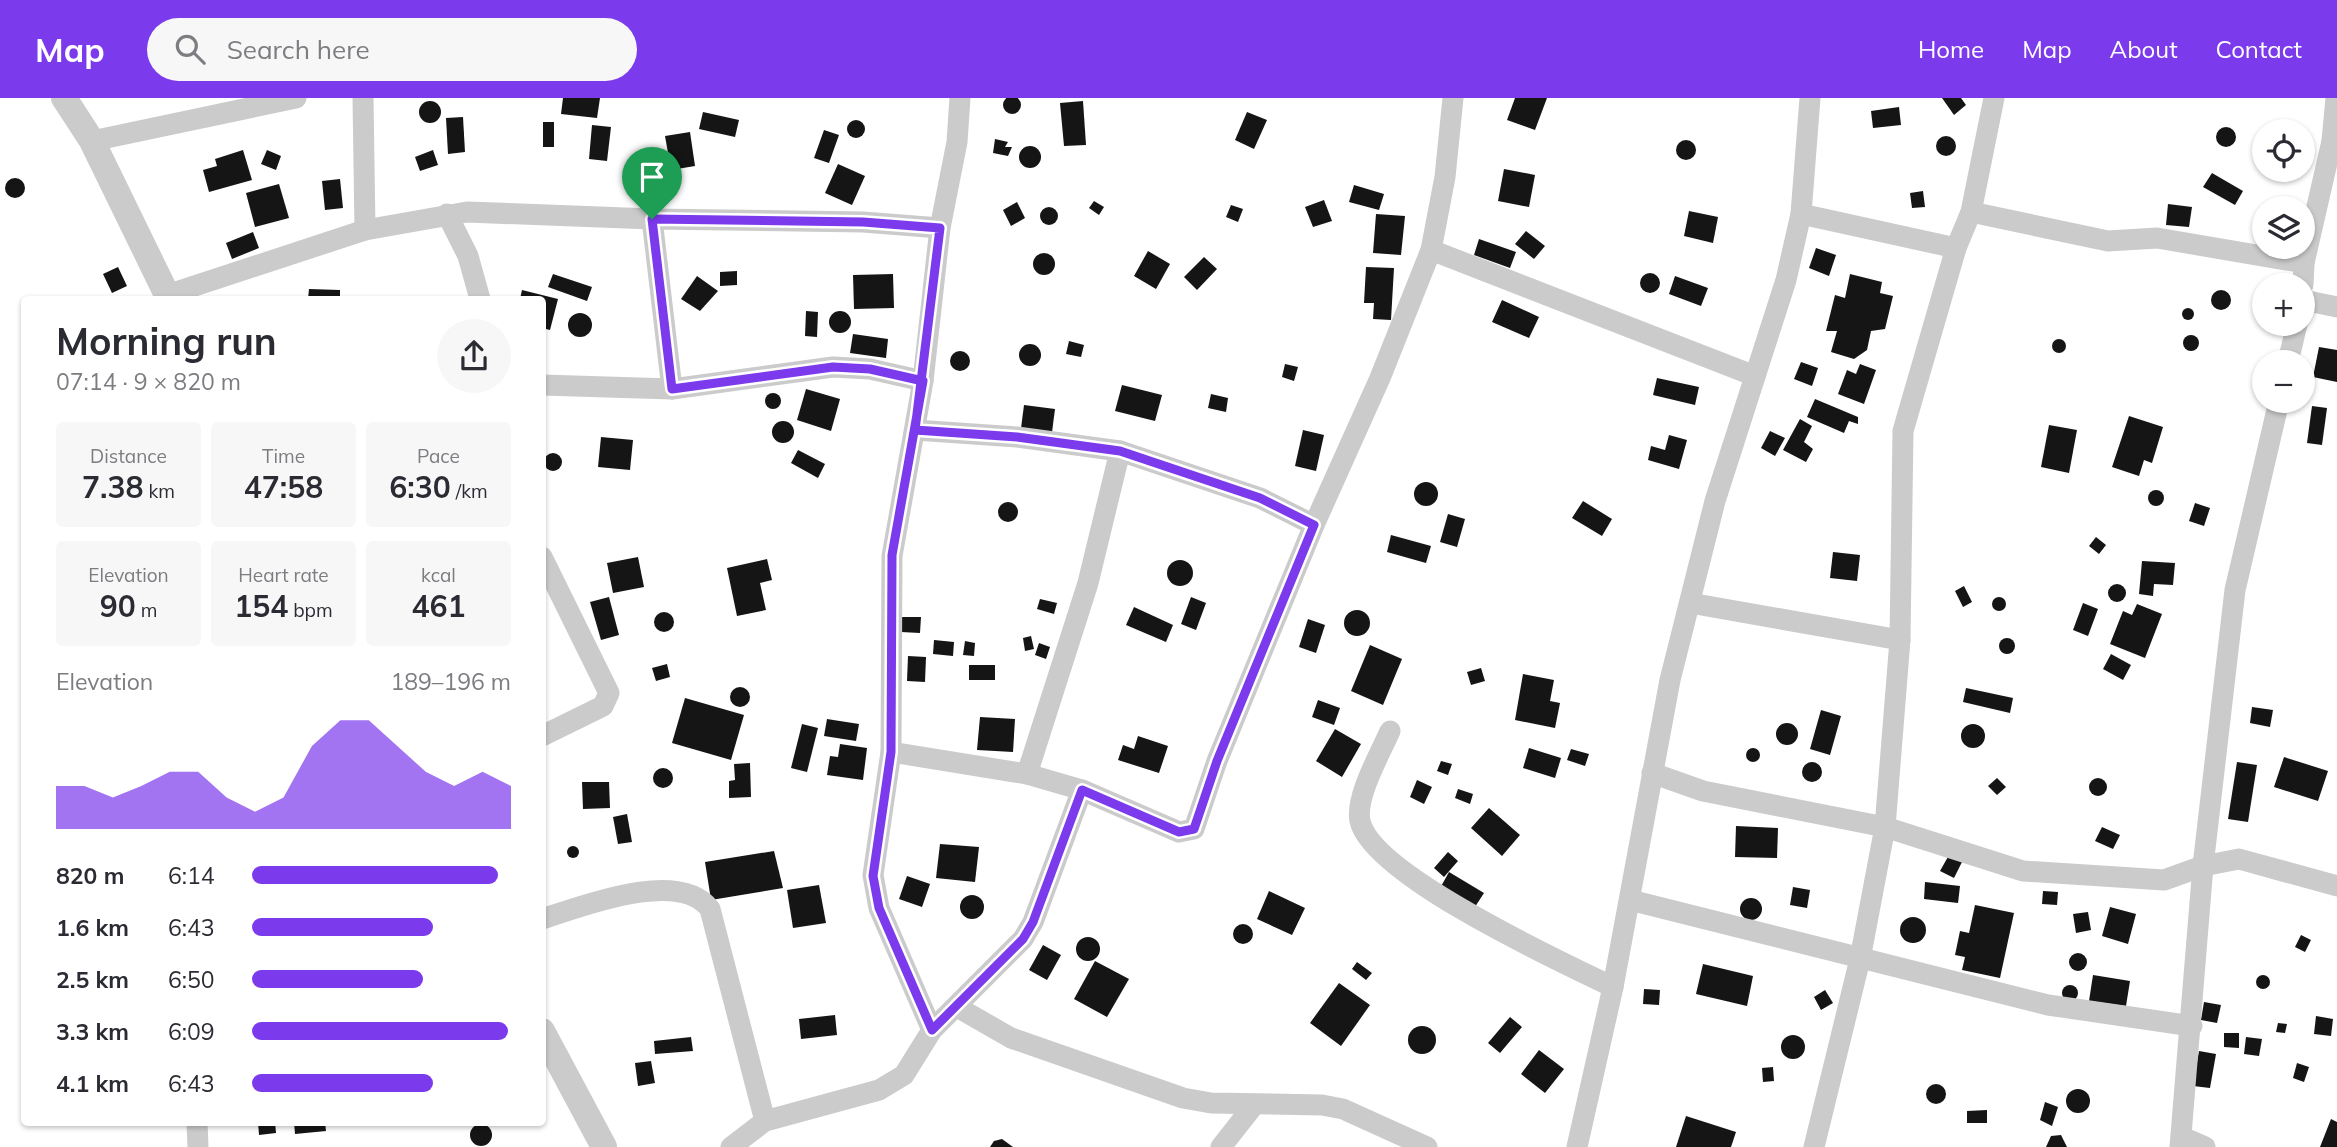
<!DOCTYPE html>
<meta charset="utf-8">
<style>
body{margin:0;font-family:Mulish,sans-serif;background:#f7f7f7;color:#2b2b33;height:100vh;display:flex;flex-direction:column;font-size:26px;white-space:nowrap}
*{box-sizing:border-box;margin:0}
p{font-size:23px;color:#7c7c81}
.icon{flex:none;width:38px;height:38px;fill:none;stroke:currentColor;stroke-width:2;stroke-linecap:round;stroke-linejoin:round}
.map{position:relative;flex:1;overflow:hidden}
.drawer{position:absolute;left:21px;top:198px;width:525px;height:830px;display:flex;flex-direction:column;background:#fff;border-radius:7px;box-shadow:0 2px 5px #0004}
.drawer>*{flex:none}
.buttons{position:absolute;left:2252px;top:21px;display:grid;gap:14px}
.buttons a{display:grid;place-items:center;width:63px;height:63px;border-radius:50%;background:#fff;box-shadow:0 2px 5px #0004;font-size:35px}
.pin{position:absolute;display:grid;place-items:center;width:60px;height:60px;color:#fff;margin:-72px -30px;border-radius:50% 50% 50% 0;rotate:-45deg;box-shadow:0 0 7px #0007}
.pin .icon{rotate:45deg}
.round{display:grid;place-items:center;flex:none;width:74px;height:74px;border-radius:37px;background:#f7f7f7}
.head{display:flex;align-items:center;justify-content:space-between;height:119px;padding:0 35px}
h1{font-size:38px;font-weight:700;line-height:52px}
.metrics{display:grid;grid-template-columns:repeat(3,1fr);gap:10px;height:119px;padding:7px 35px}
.metrics div{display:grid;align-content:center;border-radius:7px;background:#f7f7f7;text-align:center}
.metrics b{font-size:30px;font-weight:700}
.metrics small{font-size:19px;font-weight:400}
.metrics p{font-size:19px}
.chart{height:196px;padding:14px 35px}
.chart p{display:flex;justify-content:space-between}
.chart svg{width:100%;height:126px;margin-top:7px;fill:#7c3aed;opacity:.7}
ul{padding:0 35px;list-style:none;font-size:23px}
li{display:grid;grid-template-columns:112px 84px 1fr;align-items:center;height:52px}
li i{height:18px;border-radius:9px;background:#7c3aed}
header{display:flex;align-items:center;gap:42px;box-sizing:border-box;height:98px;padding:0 35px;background:#7c3aed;color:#fff}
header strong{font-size:33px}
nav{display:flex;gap:38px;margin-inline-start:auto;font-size:24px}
.search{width:490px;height:63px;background:#f7f7f7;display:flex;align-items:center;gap:18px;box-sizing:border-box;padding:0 24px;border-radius:38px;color:#7c7c81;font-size:26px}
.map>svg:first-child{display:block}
</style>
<header>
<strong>Map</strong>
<div class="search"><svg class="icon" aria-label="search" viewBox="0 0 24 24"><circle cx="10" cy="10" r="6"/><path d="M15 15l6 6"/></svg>Search here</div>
<nav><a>Home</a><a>Map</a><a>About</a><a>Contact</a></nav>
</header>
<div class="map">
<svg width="2337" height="1049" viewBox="0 0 2337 1049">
<rect width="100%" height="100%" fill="#fff"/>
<g fill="#151515">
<circle cx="1012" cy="7" r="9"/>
<path d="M563,0h37l-3,20 -36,-4z"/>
<path d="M1515,0h32l-12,32 -28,-10z"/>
<path d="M1942,0h19l5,7 -12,10z"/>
<path d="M1083,3l3,44 -22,1 -4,-43z"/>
<circle cx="430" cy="14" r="11"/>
<path d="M1899,9l2,18 -28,3 -2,-17z"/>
<path d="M703,14l36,8 -4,17 -36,-8z"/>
<path d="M1247,14l20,8 -13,29 -19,-9z"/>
<path d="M463,19l2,35 -17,2 -2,-36z"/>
<circle cx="856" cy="31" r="9"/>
<rect x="543" y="24" width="11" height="25"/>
<path d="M592,27l19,2 -4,34 -18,-2z"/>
<circle cx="2226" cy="39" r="10"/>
<path d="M824,32l15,5 -10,28 -15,-5z"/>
<path d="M690,34l5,34 -24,4 -6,-34z"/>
<circle cx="1946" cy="48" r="10"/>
<path d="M995,41l13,3 -3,5h7l-4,9 -15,-3z"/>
<circle cx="1686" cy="52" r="10"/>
<circle cx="1030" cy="59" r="11"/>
<path d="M243,52l9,30 -43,12 -6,-22 14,-4 -2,-7z"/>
<path d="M267,52l14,6 -5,14 -15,-6z"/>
<path d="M433,52l5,15 -18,6 -5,-14z"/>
<path d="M838,66l27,12 -13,29 -27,-12z"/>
<path d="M1504,71l31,6 -6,32 -31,-6z"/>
<path d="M2212,75l31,18 -8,14 -32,-18z"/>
<circle cx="15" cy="90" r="10"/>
<path d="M340,81l3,29 -18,2 -3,-29z"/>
<path d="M279,86l10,34 -34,9 -9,-34z"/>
<path d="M1354,87l30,9 -5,16 -30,-8z"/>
<path d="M1923,93l2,16 -13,1 -2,-15z"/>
<path d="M1324,102l8,21 -19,6 -8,-20z"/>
<path d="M1094,103l10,6 -5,8 -10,-7z"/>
<path d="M1017,104l8,16 -14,8 -8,-16z"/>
<path d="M2168,106l24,3 -3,20 -23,-2z"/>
<path d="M1231,107l12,4 -5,13 -12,-5z"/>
<circle cx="1049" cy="118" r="9"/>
<path d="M1689,113l29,6 -5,26 -29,-7z"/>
<path d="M1376,116l29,2 -4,39 -28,-2z"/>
<path d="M1526,133l19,15 -11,13 -19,-15z"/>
<path d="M253,134l6,16 -27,11 -6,-16z"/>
<path d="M1479,141l37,13 -6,16 -36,-13z"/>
<path d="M1816,150l20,7 -7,21 -20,-8z"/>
<path d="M1148,153l22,13 -14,25 -22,-13z"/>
<circle cx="1044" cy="166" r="11"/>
<path d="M1204,159l13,12 -20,21 -13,-13z"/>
<path d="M118,169l9,19 -15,7 -9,-19z"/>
<path d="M1366,169l28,1 -3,52 -18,-1 1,-16h-10z"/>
<path d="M737,173v14l-17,1v-14z"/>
<circle cx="1650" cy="185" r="10"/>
<path d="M553,176l39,13 -5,14 -39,-14z"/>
<path d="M893,176l1,34 -40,1 -1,-34z"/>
<path d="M1850,176l32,8 -2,11 13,3 -8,33 -14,2 -4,19 -13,9 -23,-7 6,-21h-11l9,-36 10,3z"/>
<path d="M697,178l21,15 -18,20 -19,-12z"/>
<path d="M1675,178l33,12 -7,18 -32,-12z"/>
<path d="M309,191l31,1v9h-32z"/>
<path d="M522,192l36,9 -8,31 -8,-2v-29h-22z"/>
<circle cx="2221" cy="202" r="10"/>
<path d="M1502,202l37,17 -10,21 -37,-16z"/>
<circle cx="2188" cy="216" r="6"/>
<circle cx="840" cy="224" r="11"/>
<path d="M806,213l12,1 -1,25 -12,-1z"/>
<circle cx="580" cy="227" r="12"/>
<path d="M853,236l35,5 -2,19 -36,-5z"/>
<circle cx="2191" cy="245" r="8"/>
<circle cx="2059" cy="248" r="7"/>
<path d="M1069,243l15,4 -3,12 -15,-3z"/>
<circle cx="1030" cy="257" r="11"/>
<path d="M2319,249l18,3v32l-24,-5z"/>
<circle cx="960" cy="263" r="10"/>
<path d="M1801,264l17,6 -6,18 -18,-7z"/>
<path d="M1285,266l13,3 -4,14 -12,-4z"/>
<path d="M1860,266l16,6 -12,34 -26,-10 9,-24 9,4z"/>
<path d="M1657,280l42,9 -4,18 -42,-10z"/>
<path d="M1122,287l40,10 -7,26 -40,-10z"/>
<path d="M806,291l34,10 -9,32 -34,-11z"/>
<circle cx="773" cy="303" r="8"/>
<path d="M1211,296l17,4 -2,14 -18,-4z"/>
<path d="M1815,301l43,18v7l-9,-3 -5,12 -37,-16z"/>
<path d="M1024,307l31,4 -4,31 -31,-4z"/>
<path d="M2312,308l15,2 -5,37 -15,-2z"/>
<path d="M2129,318l34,11 -11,36 -8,-3 -5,16 -27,-9z"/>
<path d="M1800,321l12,7 -8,16 9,7 -7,13 -23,-12z"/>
<circle cx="783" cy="334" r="11"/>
<path d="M2049,327l28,5 -8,43 -28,-6z"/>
<path d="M1303,332l21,5 -8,36 -21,-5z"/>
<path d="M1770,333l15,7 -10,18 -14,-8z"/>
<path d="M1669,337l18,5 -8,29 -31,-9 3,-14 14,4z"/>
<path d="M601,339l32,3 -3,30 -32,-3z"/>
<path d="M798,352l27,14 -7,14 -27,-15z"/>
<circle cx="553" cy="364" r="9"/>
<circle cx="1426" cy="396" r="12"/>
<circle cx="2156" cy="400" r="8"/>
<path d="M1583,403l29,18 -10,17 -30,-18z"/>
<circle cx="1008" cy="414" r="10"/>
<path d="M2195,405l15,5 -6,18 -15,-5z"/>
<path d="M1448,416l17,5 -8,28 -17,-5z"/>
<path d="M1391,437l40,11 -5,17 -39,-11z"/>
<path d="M2096,439l10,8 -7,9 -10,-8z"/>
<path d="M1833,454l27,3 -3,26 -27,-3z"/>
<path d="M638,459l6,30 -31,6 -6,-30z"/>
<path d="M767,461l5,21 -12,3 6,27 -29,6 -10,-48z"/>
<circle cx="1180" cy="475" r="13"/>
<path d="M2142,463l33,2 -2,22 -19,-1 -1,12 -14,-2z"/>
<circle cx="2117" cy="495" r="9"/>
<path d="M1964,488l8,16 -9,5 -8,-16z"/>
<circle cx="1999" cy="506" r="7"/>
<path d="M609,499l10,38 -18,5 -11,-38z"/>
<path d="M1191,499l15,6 -10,27 -15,-6z"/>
<path d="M1040,501l17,4 -3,11 -17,-5z"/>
<path d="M2083,505l15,6 -10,27 -15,-6z"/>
<path d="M2137,506l25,10 -17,44 -35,-14 13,-33 9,4z"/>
<path d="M1134,509l39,18 -7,17 -40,-17z"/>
<circle cx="1357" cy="525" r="13"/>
<circle cx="664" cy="524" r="10"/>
<path d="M901,519h20l-1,16 -19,-1z"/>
<path d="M1308,521l17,6 -9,28 -17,-6z"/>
<path d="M1031,538l3,13 -9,2 -2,-13z"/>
<circle cx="2007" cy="548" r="8"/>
<path d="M934,542l20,2 -1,14 -20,-2z"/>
<path d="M965,543l10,2 -1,13 -11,-1z"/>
<path d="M1039,545l11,4 -4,12 -11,-4z"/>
<path d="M1370,547l32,14 -19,46 -32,-14z"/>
<path d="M2111,556l20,11 -8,15 -20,-11z"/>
<path d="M908,558l18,1 -1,25 -18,-1z"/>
<path d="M667,566l3,13 -14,4 -4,-13z"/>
<rect x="969" y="567" width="26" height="15"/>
<path d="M1481,570l4,13 -14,4 -4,-13z"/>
<path d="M1523,576l31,6 -4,21 10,2 -5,25 -40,-8z"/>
<circle cx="740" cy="599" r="10"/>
<path d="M1966,590l47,10 -3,15 -47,-11z"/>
<path d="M685,600l59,17 -13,45 -59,-17z"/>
<path d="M1318,602l22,8 -6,17 -22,-8z"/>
<path d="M2252,609l21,3 -3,17 -20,-4z"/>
<path d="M1821,612l20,6 -11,39 -20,-6z"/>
<path d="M980,619l35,2 -2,33 -36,-2z"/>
<path d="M827,621l32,5 -3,17 -32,-5z"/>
<circle cx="1787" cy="636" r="11"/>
<path d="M802,626l16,4 -11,44 -16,-4z"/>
<circle cx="1973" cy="638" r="12"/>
<path d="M1335,631l26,15 -19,33 -26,-16z"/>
<path d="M1138,638l30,10 -9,27 -41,-13 5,-15 11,4z"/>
<path d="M840,646l27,4 -4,32 -36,-5 3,-19 8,1z"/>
<circle cx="1753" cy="657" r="7"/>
<path d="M1529,650l32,10 -6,20 -32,-10z"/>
<path d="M1571,651l18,5 -4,12 -18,-6z"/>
<path d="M2284,659l44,14 -10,30 -44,-14z"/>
<path d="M1441,663l11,3 -4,11 -11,-4z"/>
<circle cx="1812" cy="674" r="10"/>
<path d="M2237,664l20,3 -9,57 -20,-3z"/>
<path d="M750,665l1,34 -22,1v-17l6,-1 -1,-16z"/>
<circle cx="663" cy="680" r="10"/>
<path d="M1997,680l9,9 -9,8 -9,-9z"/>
<circle cx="2098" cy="689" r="9"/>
<path d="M1417,682l15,7 -8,17 -14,-7z"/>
<path d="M582,684h27l1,26 -27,1z"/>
<path d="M1458,691l15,5 -3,10 -15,-6z"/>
<path d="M1489,710l31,27 -18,21 -31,-28z"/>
<path d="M627,716l5,28 -14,2 -5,-27z"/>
<path d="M1736,728l42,2 -1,30 -42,-1z"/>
<path d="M2102,729l18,8 -7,14 -18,-8z"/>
<path d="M940,746l39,3 -4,35 -39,-4z"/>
<circle cx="573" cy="754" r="6"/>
<path d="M774,753l9,37 -72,12 -6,-38z"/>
<path d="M1448,754l10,9 -14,16 -10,-9z"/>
<path d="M1949,757l13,7 -8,16 -14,-7z"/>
<path d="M1449,774l35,21 -11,17 -34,-20z"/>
<path d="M907,778l23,8 -8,23 -23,-8z"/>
<path d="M1925,784l35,4 -2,17 -34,-4z"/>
<path d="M819,787l7,38 -33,5 -6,-38z"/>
<path d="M1793,789l17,3 -3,18 -17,-3z"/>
<path d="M1269,793l36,17 -13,27 -35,-16z"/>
<path d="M2043,793l15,1 -1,13 -15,-1z"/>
<circle cx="972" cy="809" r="12"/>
<circle cx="1751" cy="811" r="11"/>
<path d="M1975,807l39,8 -14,65 -38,-8 3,-13 -10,-2 5,-24 9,2z"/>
<path d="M2110,809l26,7 -8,30 -26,-8z"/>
<path d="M2088,814l3,18 -15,3 -3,-19z"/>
<circle cx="1913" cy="832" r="13"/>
<circle cx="1243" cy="836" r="10"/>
<path d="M2301,837l10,5 -6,12 -10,-5z"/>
<circle cx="1088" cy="851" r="12"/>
<path d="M1043,847l18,10 -14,25 -18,-10z"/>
<circle cx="2078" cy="864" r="9"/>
<path d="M1095,863l34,18 -22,38 -33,-18z"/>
<path d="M1357,864l15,11 -6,7 -14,-11z"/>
<path d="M1703,866l50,12 -6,30 -51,-12z"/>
<path d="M2093,877l37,6 -4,25 -37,-5z"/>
<circle cx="2263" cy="884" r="7"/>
<path d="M1339,885l31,22 -29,41 -31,-23z"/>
<circle cx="2070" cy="895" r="8"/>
<path d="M1644,891l16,1 -1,15 -16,-1z"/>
<path d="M1825,892l8,13 -12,7 -7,-13z"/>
<path d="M2204,904l17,3 -4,18 -16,-3z"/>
<path d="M835,917l2,20 -36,4 -2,-20z"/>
<path d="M2316,918l17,3 -2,17 -17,-2z"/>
<path d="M1510,919l12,10 -22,26 -12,-10z"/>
<path d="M2278,925l9,1 -2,9 -9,-1z"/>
<circle cx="1422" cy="942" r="14"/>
<path d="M2224,935h15v15l-15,-1z"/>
<circle cx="1793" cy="949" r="12"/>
<path d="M691,939l2,14 -38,3 -1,-13z"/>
<path d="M2246,939l16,2 -3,17 -15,-2z"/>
<path d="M1539,952l25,19 -19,24 -24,-19z"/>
<path d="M2199,953l17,3 -6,34 -17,-2z"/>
<path d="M651,963l4,22 -17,3 -3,-23z"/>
<path d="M2297,965l12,4 -5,15 -11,-4z"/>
<path d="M1773,969l1,14 -11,1 -1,-14z"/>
<circle cx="1936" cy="996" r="10"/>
<circle cx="2078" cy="1003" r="12"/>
<path d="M2045,1004l13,5 -6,19 -12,-6z"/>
<path d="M1987,1012v13h-20v-12z"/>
<path d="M1686,1018l50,16 -5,15h-55z"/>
<path d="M2331,1021l6,3v25h-17z"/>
<path d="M258,1024h17l1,11 -17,2z"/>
<path d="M294,1024h31l1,9 -31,3z"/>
<circle cx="481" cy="1037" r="11"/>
<path d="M2061,1037l6,12h-21l5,-11z"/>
<path d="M1002,1041l11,8h-23l4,-6z"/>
</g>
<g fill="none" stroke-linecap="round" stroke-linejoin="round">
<g stroke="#cbcbcb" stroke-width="21">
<path d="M363,0l2,132"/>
<path d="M92,43l204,-43"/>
<path d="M2332,43l4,-43"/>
<path d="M1971,114l137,29 49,-3 147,25"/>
<path d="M447,116l21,42 12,43"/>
<path d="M1801,116l155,34"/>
<path d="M652,121l20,170"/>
<path d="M1431,152l324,126"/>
<path d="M2303,187l1,-22 28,-122 5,1"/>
<path d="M167,197l198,-65 102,-18 185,7 211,3 77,6"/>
<path d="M2303,202l34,7"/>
<path d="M2288,264l9,-38"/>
<path d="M542,287l130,4 161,-22 37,2 53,12"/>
<path d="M915,332l102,7 103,14 140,47 54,27 66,-147 51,-128 14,-73 8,-79"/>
<path d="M542,459l67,136 -6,13 -61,30"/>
<path d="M1690,505l210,37"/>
<path d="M1390,633c-10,23 -35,66 -30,90 12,54 201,141 253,166"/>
<path d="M1652,675l51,18 182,36 138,44 141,9 39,-14 36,-7 98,27"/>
<path d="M1027,676l61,-191 32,-132"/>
<path d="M1082,692l97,42 15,-3 23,-68 97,-236"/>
<path d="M1630,802l418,105 144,21"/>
<path d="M542,821c41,-13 137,-51 168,-10l55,212"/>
<path d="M957,909l54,31 172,60 28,5 111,2 21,4 84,38"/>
<path d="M932,932l-53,-122 -6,-33 18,-123 1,-196 31,-175 17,-153 17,-86 3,-44"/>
<path d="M197,1024l1,25"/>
<path d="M2182,1039l23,10"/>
<path d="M731,1049l34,-26 114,-31 25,-15 28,-45 91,-91 10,-17 49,-132 -55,-16 -136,-22"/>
<path d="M1221,1049l33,-42"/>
<path d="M1577,1049l36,-160 57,-307 45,-179 71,-221 15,-66 9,-116"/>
<path d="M1814,1049l46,-188 25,-132 15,-187 3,-209 53,-183 15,-36 23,-114"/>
<path d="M2180,1049l23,-281 32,-276 44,-189"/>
</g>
<g stroke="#cbcbcb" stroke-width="26">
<path d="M64,0l28,43 77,158"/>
<path d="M542,933l62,116"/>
</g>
</g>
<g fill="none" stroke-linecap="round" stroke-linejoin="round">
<g stroke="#fff" stroke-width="14">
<path id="route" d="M652,121l20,170 161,-22 37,2 53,12 -31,174 -1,197 -18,124 6,32 53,122 91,-91 10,-17 49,-132 97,42 15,-3 23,-68 97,-236 -54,-27 -140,-47 -103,-14 -102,-7 25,-202 -77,-6 -211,-3"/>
</g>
<use href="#route" stroke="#7c3aed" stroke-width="9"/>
</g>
</svg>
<div class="buttons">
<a><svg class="icon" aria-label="locate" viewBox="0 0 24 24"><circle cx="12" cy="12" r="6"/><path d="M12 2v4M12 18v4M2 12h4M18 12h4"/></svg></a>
<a><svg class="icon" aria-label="layers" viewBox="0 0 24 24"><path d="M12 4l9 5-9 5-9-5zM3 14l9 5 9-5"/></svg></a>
<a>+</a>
<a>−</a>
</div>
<div class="pin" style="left:652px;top:121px;background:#1e9e55"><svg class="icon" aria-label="arrive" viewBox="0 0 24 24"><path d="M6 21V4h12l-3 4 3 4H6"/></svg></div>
<section class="drawer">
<div class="head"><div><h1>Morning run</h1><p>07:14 · 9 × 820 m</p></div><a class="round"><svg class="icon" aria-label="share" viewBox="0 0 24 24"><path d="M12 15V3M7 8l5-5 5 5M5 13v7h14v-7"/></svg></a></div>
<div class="metrics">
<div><p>Distance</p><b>7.38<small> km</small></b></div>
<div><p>Time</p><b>47:58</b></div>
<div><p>Pace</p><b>6:30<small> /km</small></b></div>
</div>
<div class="metrics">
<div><p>Elevation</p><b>90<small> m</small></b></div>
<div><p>Heart rate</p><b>154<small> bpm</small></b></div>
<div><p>kcal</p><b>461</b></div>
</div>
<div class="chart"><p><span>Elevation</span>189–196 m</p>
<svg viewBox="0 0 160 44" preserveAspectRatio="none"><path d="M0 44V29L10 29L20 33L30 29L40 24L50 24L60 33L70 38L80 33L90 15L100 6L110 6L120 15L130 24L140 29L150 24L160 29V44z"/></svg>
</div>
<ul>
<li><b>820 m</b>6:14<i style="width:95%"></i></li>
<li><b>1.6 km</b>6:43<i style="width:70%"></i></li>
<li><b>2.5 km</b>6:50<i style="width:66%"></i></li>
<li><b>3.3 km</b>6:09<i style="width:99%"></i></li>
<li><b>4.1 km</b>6:43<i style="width:70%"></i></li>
</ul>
</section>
</div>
